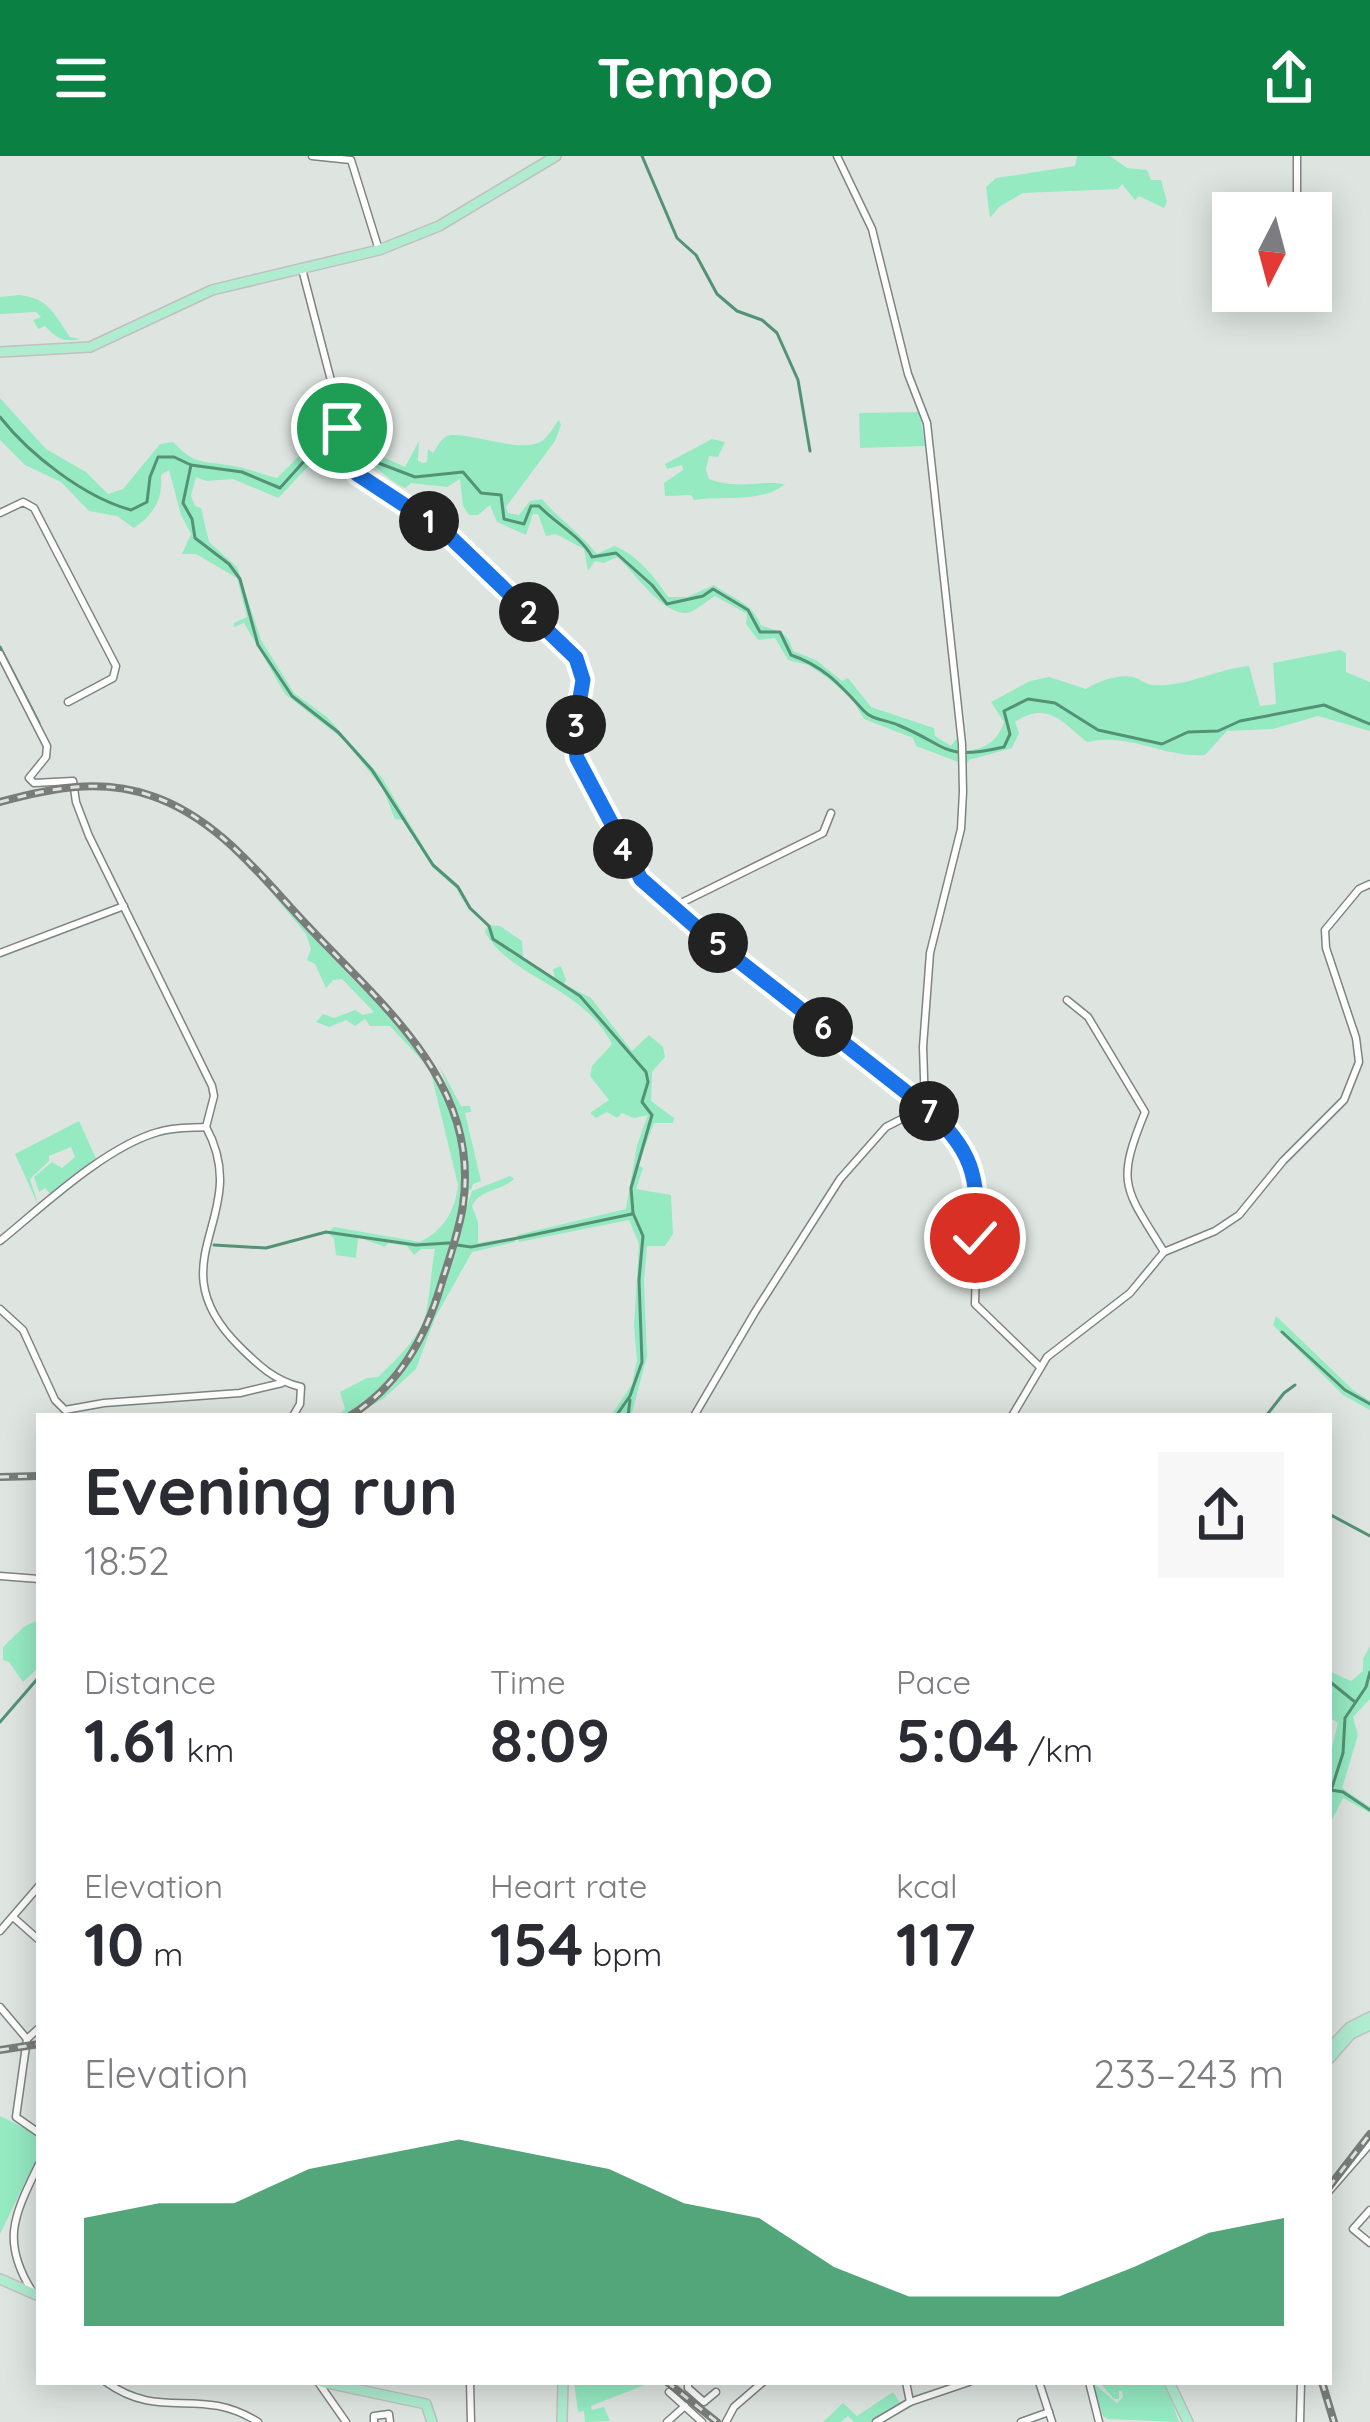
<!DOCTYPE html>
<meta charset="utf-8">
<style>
body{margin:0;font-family:Quicksand,sans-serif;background:#f7f7f7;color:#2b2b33;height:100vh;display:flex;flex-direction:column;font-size:45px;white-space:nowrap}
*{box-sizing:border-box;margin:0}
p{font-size:39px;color:#7c7c81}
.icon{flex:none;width:66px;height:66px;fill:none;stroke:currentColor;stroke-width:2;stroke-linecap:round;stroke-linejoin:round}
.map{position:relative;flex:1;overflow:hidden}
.panel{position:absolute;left:36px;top:1257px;width:1296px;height:972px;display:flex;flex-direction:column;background:#fff;border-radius:0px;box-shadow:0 6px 30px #0003}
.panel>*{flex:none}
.needle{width:78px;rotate:186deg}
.fabs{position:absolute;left:1212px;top:36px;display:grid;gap:24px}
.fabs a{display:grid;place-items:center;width:120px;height:120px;border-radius:0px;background:#fff;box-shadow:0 6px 30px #0003;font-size:60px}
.pin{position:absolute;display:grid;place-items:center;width:102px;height:102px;color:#fff;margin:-51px;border:6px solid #fff;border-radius:50%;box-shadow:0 3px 12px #0007}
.km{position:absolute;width:60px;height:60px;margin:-30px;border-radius:50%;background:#222;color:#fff;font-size:33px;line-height:60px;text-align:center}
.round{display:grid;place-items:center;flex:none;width:126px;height:126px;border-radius:0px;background:#f7f7f7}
.headline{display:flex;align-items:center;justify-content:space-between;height:204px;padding:0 48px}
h1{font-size:66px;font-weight:700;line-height:90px}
.metrics{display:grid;grid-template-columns:repeat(3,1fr);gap:18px;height:204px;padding:12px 48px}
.metrics div{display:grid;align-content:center}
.metrics b{font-size:60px;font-weight:700}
.metrics small{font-size:33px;font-weight:400}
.metrics p{font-size:33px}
.chart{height:336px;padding:24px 48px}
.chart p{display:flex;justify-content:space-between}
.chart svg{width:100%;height:216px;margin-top:12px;fill:#0b8043;opacity:.7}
header{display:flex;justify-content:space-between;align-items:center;height:156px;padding:0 48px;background:#0b8043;color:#fff;font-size:54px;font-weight:700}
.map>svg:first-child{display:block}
</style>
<header><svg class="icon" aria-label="menu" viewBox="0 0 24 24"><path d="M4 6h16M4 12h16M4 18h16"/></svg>Tempo<svg class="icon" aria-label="share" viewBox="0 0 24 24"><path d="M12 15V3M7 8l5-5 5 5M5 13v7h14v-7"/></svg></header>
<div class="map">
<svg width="1370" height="2266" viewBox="0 0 1370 2266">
<rect width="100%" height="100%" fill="#dee5e1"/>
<g fill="#95eac2">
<path d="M1077,0h33l17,12 20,2 4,10h10l6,22 -3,6 -25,-12 -4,4 -13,-16 -4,5 -95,4 -24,14 -9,11 -4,-31 10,-9 79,-12z"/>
<path d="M19,139c30,3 35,19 51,42l10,2c-16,4 -24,-1 -35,-13l-7,3 -5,-9 8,-3 -5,-5 -36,2v-17z"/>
<path d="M0,242l46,51 40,23 22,22 15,-5 37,-45 13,-2c21,22 27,19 54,23 17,2 34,9 50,13l34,-34 31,-8 4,18c-32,-5 -47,25 -68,44l-45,-19 -27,2 -10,-4 -5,19 4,10 6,2 8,34 28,25 24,73 33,53 33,24 55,61 52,86 25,22 12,22 17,17 12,1 22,15 1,17 32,20 -2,-9 8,-3 5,14 -2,4 27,14 41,53 17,-16 14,12 2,10 -13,15 -1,29 23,17 -1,5h-19l-16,42 5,3 -7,21 35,6 2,39 -8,12h-18l-3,35 3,75 -16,60h-20l21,-32 5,-24 -3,-33 5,-83 -10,-24 -110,22 -2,-7 109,-26 11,-64 11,-30 -14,3 -12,-5 -5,5 -10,-6 -11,6 -6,-5 19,-13 -19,-24 2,-10 20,-22c-29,-58 -102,-66 -127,-112l2,-6 -18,-16 -13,-22 -24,-21 -30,-47 -7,-1 -12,-30 -38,-48 -60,-47 -41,-71 -10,4v-4l13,-6 -10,-39 -41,-24h-14l9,-20 -10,-19 -12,-45 -8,5c2,25 -7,39 -27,53l-17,-12 -28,-5 -28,-29 -36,-17 -25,-25z"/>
<path d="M920,256l5,34 -65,2 -1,-35z"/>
<path d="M559,264l2,5 -6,16 -49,66 2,6 11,2 11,-14 12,-2c17,20 38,34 55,55l17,-8c21,7 42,32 54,51h19l27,-12c20,15 37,16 47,40 18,8 26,4 32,26l23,9 26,21 6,-3 23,29 63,21 1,8 16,10 8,-11 2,28 -45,-17 -3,-8 -49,-19 -12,-20 -27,-23 -17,-11 -20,-5 -13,-22 -17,2 -12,-16 1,-10 -32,-18c-5,3 -19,14 -24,16 -26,8 -55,-39 -74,-55l-13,6 -9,-2 -7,10 -4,-22 -28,-15 -10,2 -8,-22h-5l-7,21 -29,-13 -7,-17 -12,10h-9l-6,-9 -3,-27 -13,8 -36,-4 -6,5c-18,-7 -31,-27 -52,-35l-1,-5 6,-2 47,21 14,-26 -1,20 5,2 4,-1 1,-13 5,4c4,-6 7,-12 12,-16 13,-9 74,17 95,5 8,-4 13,-15 19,-22z"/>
<path d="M712,283l13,3 -7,15 -9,-1 -3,14 3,9c30,11 48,1 76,5 -22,19 -63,12 -91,16l-3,-5 -26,1 -1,-13 19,-13 -1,-5 -15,4 -2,-5z"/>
<path d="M1340,494l6,3v19l24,10v49l-52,-15 -45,13 -46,2 -22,24c-42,3 -75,-23 -118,-13 -24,-19 -39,-42 -72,-20l4,11 -7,15 -43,12 -4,7v-16c20,-2 32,-9 39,-29l-13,-20 39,-21 19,-4 37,12c12,-8 32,-15 48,-12 6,2 11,7 18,8 33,3 64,-16 97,-19l11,40 16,-2 -3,-41z"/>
<path d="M260,723c29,32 58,64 88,95 53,55 113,110 116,193 1,52 -20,113 -40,161 -13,31 -50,86 -87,88l8,-7 -5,-17 27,-14 11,-1c16,-15 42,-40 47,-61 5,-18 6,-46 10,-67h-14l-7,6 -7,-9 -19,-3 -3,4 -27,-10 -2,21 -20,-3 -2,-17 -7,-5 7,-6 86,15c24,-12 35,-31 38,-57l-28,-116 -40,-43h-20l-5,-7 -10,7 -9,-6 -17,7 -13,-5 7,-8 11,4 21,-8 8,5 11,-3 -32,-33 -9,1 -7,8 -11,-24 -8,-4 4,-11 -5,-15z"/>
<path d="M439,909l22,41h9l1,6 -6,1 16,68 -8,3 -2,6 -4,-1v-27l-7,-42z"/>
<path d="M79,965l19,42 -47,32 -6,-7 -6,4 -5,-15 18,-15 10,6 13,-11 -4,-10 -22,9v5l-19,18 9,28 -24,-53z"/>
<path d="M510,1020l4,3c-12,12 -34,10 -42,27l6,16v21l36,-6 1,5 -43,10 -37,66 -19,51 -33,30 -30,17 39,-29 30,-46 50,-150z"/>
<path d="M1276,1160l77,74 17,11v9l-27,-15 -70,-70z"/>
<path d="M39,1464v47l-16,15 -14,-20 -6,-2v-13l22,-21z"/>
<path d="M1370,1490v53l-17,18 5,18 -16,53 28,19v6l-27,-15 -14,28v-66l9,-37 -9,-6v-46l22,10 12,-10v-12z"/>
<path d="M0,1960l39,19v19l-39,80z"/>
<path d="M574,2226h78l-61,24 1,4 12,-3 6,14 -25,1 -1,-11 -6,1z"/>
<path d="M1092,2226l25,21 6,-6 -1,-6h-3v8h-5l-15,-17h66l14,40 -71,-3 -5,-3z"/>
<path d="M893,2236l8,12 -30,18h-17l-6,-6 -7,6h-18l20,-19 14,13z"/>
</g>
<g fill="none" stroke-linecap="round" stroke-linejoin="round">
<g stroke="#549276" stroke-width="3">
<path d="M642,0l35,82 19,17 21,39 20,17 25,9 15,13 21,47 12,71"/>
<path d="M0,261c30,38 84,80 131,93l16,-8 3,-25 8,-20h16l17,8 -8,38 9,16 3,19 34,26 11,15 18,66 34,51 46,36 34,38 61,95 25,22 12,21 19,18 4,13 87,57 66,76 2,10 -6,20 10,13 -21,73 2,25 10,23 -4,44 3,82 -12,34 -14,20"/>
<path d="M191,309l51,7 38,16 26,-29 28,-13 81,31 48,-5 18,21 20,2 3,24 20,5 7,-18h8c16,17 43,31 53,51l24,-4 36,32 15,19 36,-8 10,-7 35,21 12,22h20l11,23c33,11 50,31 73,56 8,9 23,9 34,14 53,22 44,36 106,22l6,-13 -6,-23 24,-12 27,4 43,27 64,14 26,-12 30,-1 22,-10 84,-16 46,19"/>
<path d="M0,491l39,76"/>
<path d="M214,1089l52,3 60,-16 90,13 33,-2"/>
<path d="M457,1089l14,2 42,-8 119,-25"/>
<path d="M1282,1176l63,58 25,14"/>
<path d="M628,1260l2,-16"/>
<path d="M1266,1260l18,-23 11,-8"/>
<path d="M1329,1358l41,22"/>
<path d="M1329,1525l26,21"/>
<path d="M0,1566l39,-45"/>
<path d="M1331,1634l12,2 27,18"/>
<path d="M1329,1641l14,-44 2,-35 21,-31 4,-15"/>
</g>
<g stroke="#7e8481" stroke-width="9">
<g id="minor">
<path d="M312,0l39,4 28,90"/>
<path d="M1280,57l17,-19v-38"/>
<path d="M1311,91l4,-1"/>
<path d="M302,113l52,200 14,14 76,48 132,127 7,22 -9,54 3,24 64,121 56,49 228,179 37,37 16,46 -3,114 64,62"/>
<path d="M0,357l23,-11 11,6 82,158 -3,12 -45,24"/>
<path d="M0,498l47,92 -1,11 -17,21 5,5 39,-2 3,21 13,34 123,250 2,10 -8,31"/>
<path d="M673,751l150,-74 8,-20"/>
<path d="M0,797l124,-47"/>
<path d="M1067,844l21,17 57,95c-30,73 -20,76 19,140"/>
<path d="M206,971c49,90 -53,133 33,219 19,19 36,35 62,41l-1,17 -7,12"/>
<path d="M0,1085c43,-35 105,-94 158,-109 15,-5 32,-4 48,-5"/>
<path d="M0,1153l23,21 32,70 10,10 39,-7 136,-10 42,-10"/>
<path d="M694,1260l61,-104 85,-133 46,-52 39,-20 -2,-60 7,-94 31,-124 2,-37 -1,-48 -35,-321 -19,-49 -36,-145 -35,-73"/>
<path d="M1012,1260l35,-59 83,-64 34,-41 51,-21 24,-16 44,-54 61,-61 15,-38 -3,-24 -30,-90 -1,-18 34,-41 11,-5"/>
<path d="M0,1420l39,3"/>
<path d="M13,1761l26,23"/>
<path d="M0,1775l39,-45"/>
<path d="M0,1851l27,32 -11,78 23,16"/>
<path d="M27,1883l12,-11"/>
<path d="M1329,2035l41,-47"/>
<path d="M1370,2054l-17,19 17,14"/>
<path d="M32,2135c-32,-51 -17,-77 7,-127"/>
<path d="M106,2226c56,40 93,3 152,40"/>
<path d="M318,2226l28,40"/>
<path d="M470,2226l1,40"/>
<path d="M688,2226v6l16,14 12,-10"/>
<path d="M906,2226l4,20"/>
<path d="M1039,2226l13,40"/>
<path d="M1089,2226l10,40"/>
<path d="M669,2236l33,30"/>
<path d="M374,2266v-6l15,-2 1,8"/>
<path d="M667,2266l18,-16"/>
<path d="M726,2266l8,-15 29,-25"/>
<path d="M876,2266l34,-20 59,-20"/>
<path d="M1021,2266l28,-10"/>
<path d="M1300,2266l1,-40"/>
</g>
</g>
<g stroke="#bfc0c0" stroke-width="12">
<g id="major">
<path d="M0,196l90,-5 122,-57 167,-40 60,-24 117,-70"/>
<path d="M1329,1893l21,-22 20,-10"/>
<path d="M1329,1903l22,-25 19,-9"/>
<path d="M0,2123l39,17"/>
<path d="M322,2226l104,22 6,18"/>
<path d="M1169,2226l19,40"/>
<path d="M562,2266l1,-40"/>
</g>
</g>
<use href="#minor" stroke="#fff" stroke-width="6"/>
<use href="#major" stroke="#afecd0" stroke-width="9"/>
<g stroke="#787d7a" stroke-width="8">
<g id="rail">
<path d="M0,646c51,-14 100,-24 152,-6 65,22 108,79 153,127 75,81 176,159 158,282 -4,27 -14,54 -22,80 -16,54 -42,100 -91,131"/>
<path d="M0,1321l39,-1"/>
<path d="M0,1894l39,-6"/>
<path d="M1329,2031l41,-53"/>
<path d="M667,2226l50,40"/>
<path d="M1322,2226l12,40"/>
</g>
</g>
<use href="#rail" stroke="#dee5e1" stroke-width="3" stroke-dasharray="9" stroke-linecap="butt"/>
</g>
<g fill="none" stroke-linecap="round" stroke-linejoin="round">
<g stroke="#fff" stroke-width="24">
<path id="route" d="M342,272l15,46 87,57 132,127 7,22 -9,54 3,24 64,121 56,49 228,179c47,42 55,69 50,131"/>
</g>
<use href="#route" stroke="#1a73e8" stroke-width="15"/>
</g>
</svg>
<div class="fabs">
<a><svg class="needle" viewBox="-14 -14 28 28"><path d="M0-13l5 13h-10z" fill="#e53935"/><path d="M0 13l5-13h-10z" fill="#7c7c81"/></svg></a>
</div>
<div class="pin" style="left:342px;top:272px;background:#1e9e55"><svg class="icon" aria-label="arrive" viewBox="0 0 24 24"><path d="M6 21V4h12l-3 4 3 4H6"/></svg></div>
<div class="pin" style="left:975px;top:1082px;background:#d93025"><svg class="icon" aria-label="check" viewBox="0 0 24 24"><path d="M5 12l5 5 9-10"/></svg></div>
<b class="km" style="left:429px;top:365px">1</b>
<b class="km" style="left:529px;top:456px">2</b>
<b class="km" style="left:576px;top:569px">3</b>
<b class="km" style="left:623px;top:693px">4</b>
<b class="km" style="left:718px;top:787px">5</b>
<b class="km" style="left:823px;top:871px">6</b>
<b class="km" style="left:929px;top:955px">7</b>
<section class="panel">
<div class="headline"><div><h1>Evening run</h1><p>18:52</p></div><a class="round"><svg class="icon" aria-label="share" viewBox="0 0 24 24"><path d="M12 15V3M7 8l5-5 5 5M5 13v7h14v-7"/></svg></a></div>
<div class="metrics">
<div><p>Distance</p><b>1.61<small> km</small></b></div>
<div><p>Time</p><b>8:09</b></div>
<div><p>Pace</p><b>5:04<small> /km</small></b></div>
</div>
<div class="metrics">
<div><p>Elevation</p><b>10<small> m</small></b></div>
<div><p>Heart rate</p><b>154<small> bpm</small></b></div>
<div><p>kcal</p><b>117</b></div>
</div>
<div class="chart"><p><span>Elevation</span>233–243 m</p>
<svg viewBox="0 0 160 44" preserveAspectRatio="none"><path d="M0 44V22L10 19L20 19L30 12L40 9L50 6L60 9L70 12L80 19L90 22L100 32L110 38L120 38L130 38L140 32L150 25L160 22V44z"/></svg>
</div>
</section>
</div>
